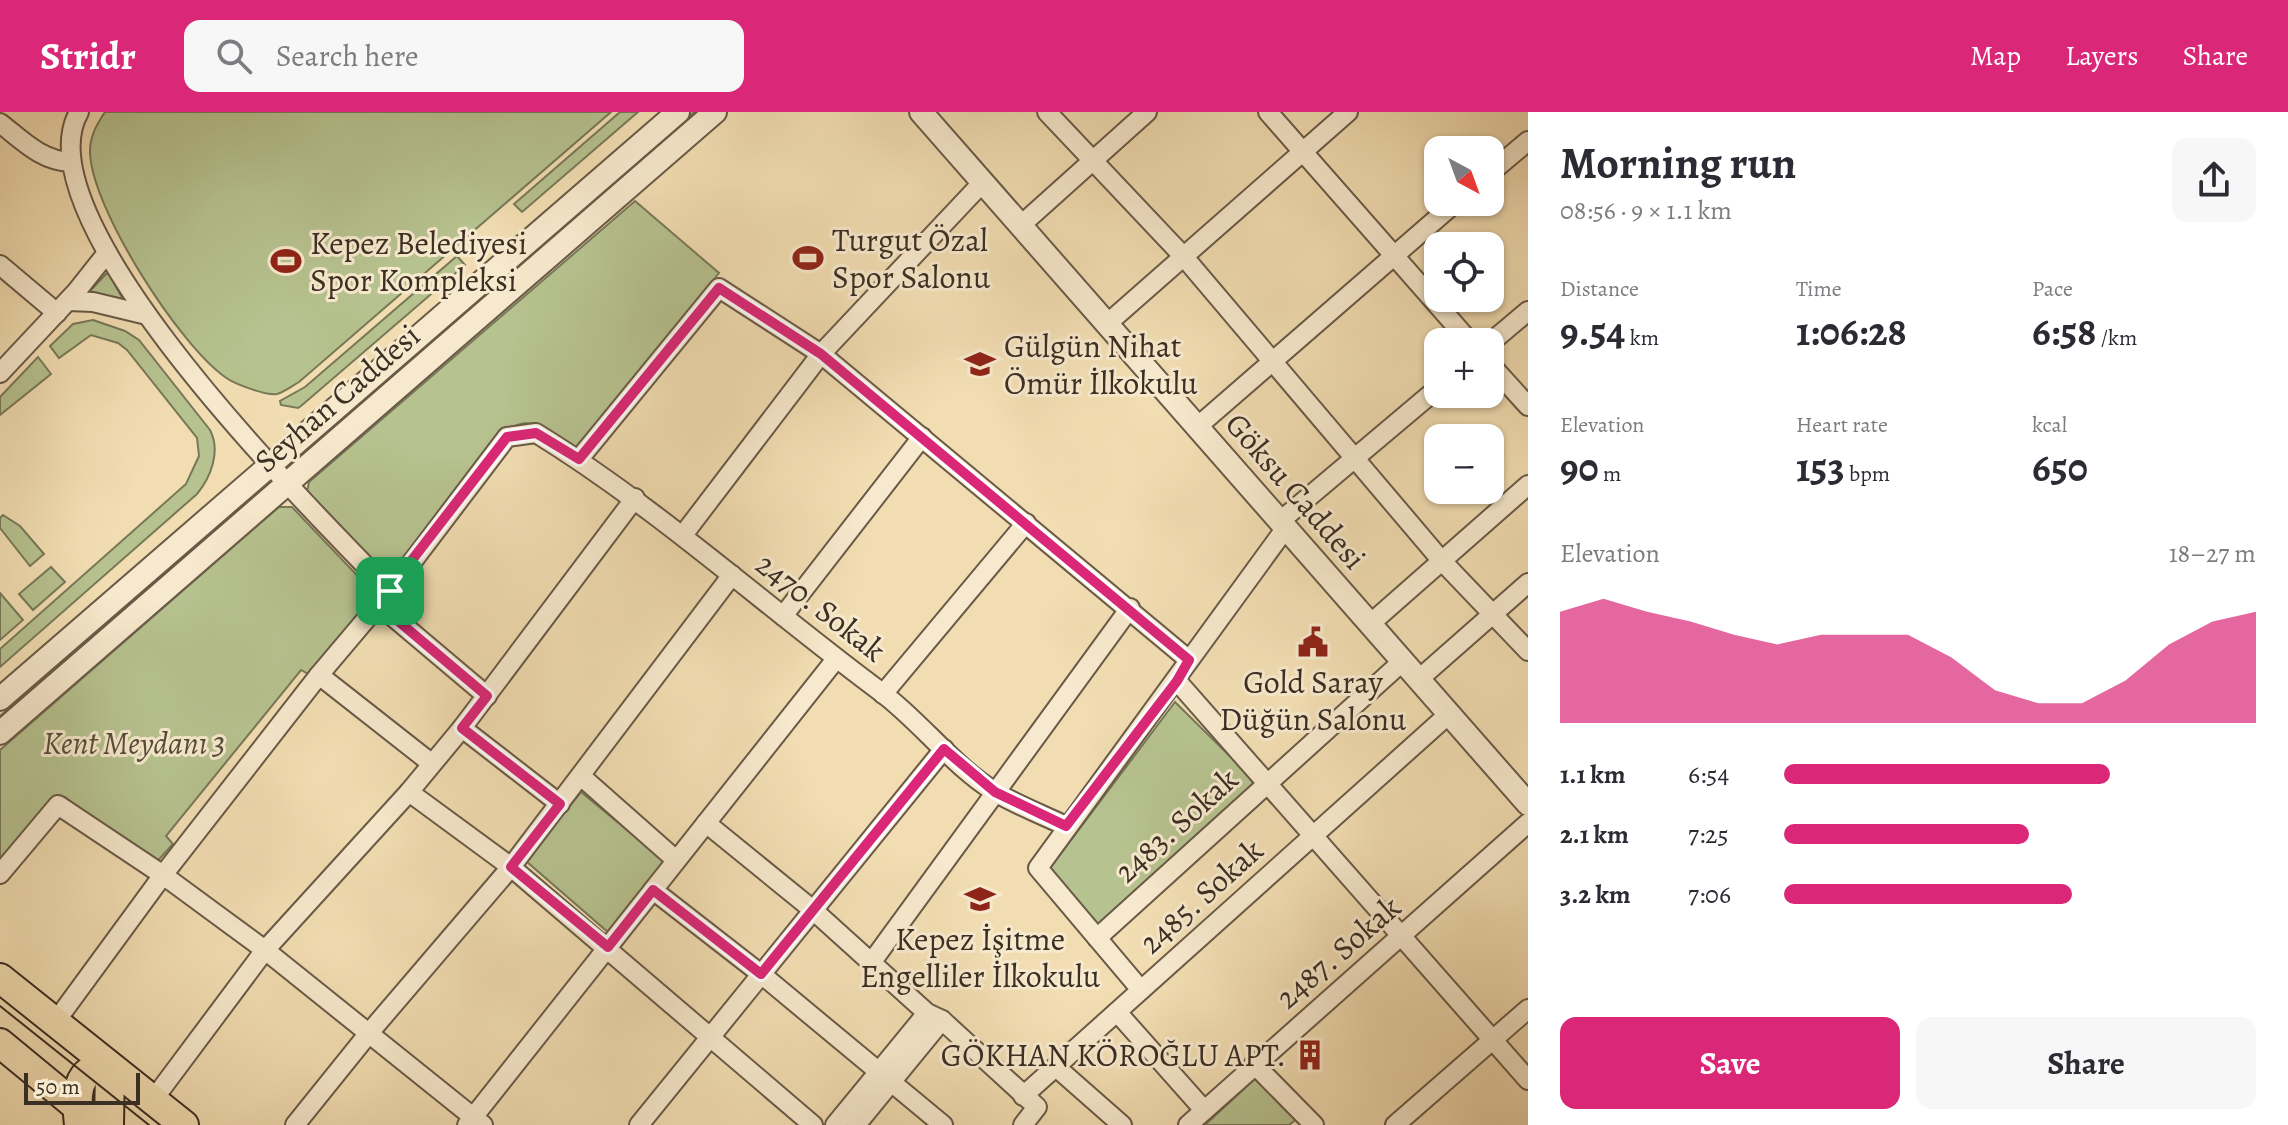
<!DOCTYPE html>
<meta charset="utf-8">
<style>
body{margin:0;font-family:Alegreya,serif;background:#f7f7f7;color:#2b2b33;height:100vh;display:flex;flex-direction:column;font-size:30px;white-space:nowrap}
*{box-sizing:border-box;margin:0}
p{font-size:26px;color:#7c7c81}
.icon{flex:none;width:44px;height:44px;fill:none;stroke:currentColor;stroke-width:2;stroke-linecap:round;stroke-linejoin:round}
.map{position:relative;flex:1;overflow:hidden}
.side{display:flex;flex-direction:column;background:#fff;width:760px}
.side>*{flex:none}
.needle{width:52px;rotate:139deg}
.buttons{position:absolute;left:1424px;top:24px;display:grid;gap:16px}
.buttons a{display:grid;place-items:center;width:80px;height:80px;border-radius:16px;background:#fff;box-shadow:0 2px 6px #0004;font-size:40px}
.scale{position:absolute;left:24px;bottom:20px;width:116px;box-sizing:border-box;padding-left:8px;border:4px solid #3b2e23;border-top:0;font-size:22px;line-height:28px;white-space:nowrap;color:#3b2e23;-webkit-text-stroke:6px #f7e9cd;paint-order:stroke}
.pin{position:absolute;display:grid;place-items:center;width:68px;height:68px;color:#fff;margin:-34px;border-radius:16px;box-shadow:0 4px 12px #0006}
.round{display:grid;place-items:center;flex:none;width:84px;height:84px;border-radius:16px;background:#f7f7f7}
.summary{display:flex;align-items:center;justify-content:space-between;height:136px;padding:0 32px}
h1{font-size:44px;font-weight:700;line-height:60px}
.stats{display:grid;grid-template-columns:repeat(3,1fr);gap:12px;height:136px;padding:8px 32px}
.stats div{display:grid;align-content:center}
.stats b{font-size:40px;font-weight:700}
.stats small{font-size:22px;font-weight:400}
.stats p{font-size:22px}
.chart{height:224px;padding:16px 32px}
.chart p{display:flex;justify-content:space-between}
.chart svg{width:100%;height:144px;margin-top:8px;fill:#db2777;opacity:.7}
.cta{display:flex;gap:16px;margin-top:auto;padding:16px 32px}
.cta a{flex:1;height:92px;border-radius:16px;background:#db2777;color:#fff;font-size:32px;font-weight:700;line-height:92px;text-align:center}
.cta a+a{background:#f7f7f7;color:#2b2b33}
ul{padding:0 32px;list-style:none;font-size:26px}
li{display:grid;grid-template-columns:128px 96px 1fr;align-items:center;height:60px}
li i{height:20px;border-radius:10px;background:#db2777}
header{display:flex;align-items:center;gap:48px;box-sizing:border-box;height:112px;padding:0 40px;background:#db2777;color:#fff}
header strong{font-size:38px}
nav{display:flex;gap:44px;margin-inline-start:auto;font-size:28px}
.search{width:560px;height:72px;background:#f7f7f7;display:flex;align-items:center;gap:20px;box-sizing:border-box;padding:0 28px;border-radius:16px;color:#7c7c81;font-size:30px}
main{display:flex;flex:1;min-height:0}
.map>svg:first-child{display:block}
</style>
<header>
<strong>Stridr</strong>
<div class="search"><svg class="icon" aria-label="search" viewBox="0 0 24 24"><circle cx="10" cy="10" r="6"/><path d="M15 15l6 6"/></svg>Search here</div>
<nav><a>Map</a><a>Layers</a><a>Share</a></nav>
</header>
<main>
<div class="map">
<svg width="1528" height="1013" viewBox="0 0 1528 1013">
<rect width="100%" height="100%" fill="#f2ddb2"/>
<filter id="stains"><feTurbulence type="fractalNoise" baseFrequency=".0025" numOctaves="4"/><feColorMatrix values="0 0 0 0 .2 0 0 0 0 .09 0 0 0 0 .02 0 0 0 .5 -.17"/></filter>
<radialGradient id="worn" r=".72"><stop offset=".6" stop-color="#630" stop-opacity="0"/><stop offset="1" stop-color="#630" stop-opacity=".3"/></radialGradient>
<g fill="#b6c28f" stroke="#787859" stroke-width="2">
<path d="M105,0h506l-312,270c-7,4 -15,10 -22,12 -10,2 -43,-10 -52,-17 -45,-31 -135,-170 -135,-226 0,-15 7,-27 15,-39z"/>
<path d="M620,0h18l-116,100 -8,-8z"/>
<path d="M694,0h8l-414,359 -3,-3z"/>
<path d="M635,89l84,72 -142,178c-25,-17 -42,-40 -72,-20l-107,136 -14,5 -6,-3 -71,-77 2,-10z"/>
<path d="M457,144l8,9 -164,141 -3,2 -17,-3 -1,-4 25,-14z"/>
<path d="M106,162h3l15,27 -33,-8 -1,-2z"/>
<path d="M93,208l32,11 14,9 71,90c11,21 1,47 -13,64l-197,173v-18l186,-165 13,-28 -2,-18 -70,-88 -9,-7 -27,-8 -32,23 -9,-12 23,-22z"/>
<path d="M38,245l13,17 -51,41v-18z"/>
<path d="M260,378l4,3 -264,230v-7z"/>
<path d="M279,395h13l79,83 -2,10 -59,75 -9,-5 -135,166 7,8 -20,22 -88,-69 -10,2 -55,64v-113z"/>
<path d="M3,403l17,11 24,28 -14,12 -30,-38v-10z"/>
<path d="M51,455l14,15 -32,28 -14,-16z"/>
<path d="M0,481l23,27 -23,20z"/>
<path d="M1175,590l82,81 -160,143 -47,-58z"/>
<path d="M581,680l85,70 -57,71 -83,-72z"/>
<path d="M1258,964l40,42 -9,7h-84z"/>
</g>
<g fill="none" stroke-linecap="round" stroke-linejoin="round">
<g stroke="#695a47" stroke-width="22">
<g id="minor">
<path d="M79,0c-62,108 238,403 311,479"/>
<path d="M1047,0l137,145 257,303 87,91"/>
<path d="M1268,0l202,230"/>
<path d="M0,11c22,17 41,38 71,39"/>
<path d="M1490,61l38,-32"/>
<path d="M1021,113l126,-113"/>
<path d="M0,153l57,48"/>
<path d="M68,189l25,1 54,13"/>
<path d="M1108,211l240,-211"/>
<path d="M1490,231l38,-32"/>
<path d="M1490,252l38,42"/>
<path d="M0,261l76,-81 31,-39"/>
<path d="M1197,315l259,-225"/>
<path d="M579,347l140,-171 102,66 368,306"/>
<path d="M1279,410l159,-134"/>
<path d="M683,423l138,-181 161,-171"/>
<path d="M378,492l109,92"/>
<path d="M783,504l139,-179"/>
<path d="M1370,512l158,-139"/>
<path d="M319,563l112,88"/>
<path d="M1419,567l109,-96"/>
<path d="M1177,569l351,399"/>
<path d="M883,582l143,-171"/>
<path d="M462,616l98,76"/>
<path d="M582,665l94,83"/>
<path d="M409,680l102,75 302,258"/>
<path d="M706,711l107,87 114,103 15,7 95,87 -14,18"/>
<path d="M0,762l58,-69 105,70 102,75 218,175"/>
<path d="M653,778l108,84 182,151"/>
<path d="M1097,826l306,-277"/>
<path d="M871,851l259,-355"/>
<path d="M1141,878l-103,-122 247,-339"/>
<path d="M1117,900l87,98"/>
<path d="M56,909l107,-146 156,-200 71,-84 117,-154 29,-4c123,76 229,173 345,259 40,30 71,73 114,100 22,13 48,23 71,34"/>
<path d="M1254,952l60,61"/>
<path d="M1056,955l66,58"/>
<path d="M1023,984l427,-383"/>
<path d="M153,988l112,-150 144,-158 53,-64 173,-230"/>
<path d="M295,1013l74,-92 142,-166 221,-292"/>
<path d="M467,1013l369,-466"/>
<path d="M639,1013l305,-376"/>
<path d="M835,1013l92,-112"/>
<path d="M856,1013l86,-105"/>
<path d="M1188,1013l340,-302"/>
<path d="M1395,1013l133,-116"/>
</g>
</g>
<g stroke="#695a47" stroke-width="26">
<g id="tertiary">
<path d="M921,0l607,692"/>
<path d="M0,587l678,-587"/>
<path d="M0,621l715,-621"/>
</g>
</g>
<g stroke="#3b2e23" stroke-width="32">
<g id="primary">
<path d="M0,866l184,147"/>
<path d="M0,931l86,71"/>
<path d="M79,1013c-3,-25 -5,-62 31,-57l-1,57"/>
</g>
</g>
<use href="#minor" stroke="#f7e9cd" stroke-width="18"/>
<use href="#tertiary" stroke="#f7e9cd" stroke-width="22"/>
<use href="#primary" stroke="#f2ddb2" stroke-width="28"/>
<path stroke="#3b2e23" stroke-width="2" d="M0,894l149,119"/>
</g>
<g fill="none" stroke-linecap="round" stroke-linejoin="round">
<g stroke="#fff" stroke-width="16">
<path id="route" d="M719,176l102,66 368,306 -12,21 -111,145 -71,-34 -51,-43 -183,225 -108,-84 -45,57 -97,-80 49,-63 -98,-76 25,-32 -109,-92 129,-167 29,-4 43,26z"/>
</g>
<use href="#route" stroke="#db2777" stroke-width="10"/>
</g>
<defs>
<g id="stadium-bare" transform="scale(2.4)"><path d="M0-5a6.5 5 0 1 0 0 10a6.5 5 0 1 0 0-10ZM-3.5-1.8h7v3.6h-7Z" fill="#8f2418" stroke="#f7e9cd" stroke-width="2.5" paint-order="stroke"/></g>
<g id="school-bare" transform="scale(2.4)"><path d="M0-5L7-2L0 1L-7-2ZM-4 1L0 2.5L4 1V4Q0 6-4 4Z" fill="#8f2418" stroke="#f7e9cd" stroke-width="2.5" paint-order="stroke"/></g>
<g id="civic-bare" transform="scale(2.4)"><path d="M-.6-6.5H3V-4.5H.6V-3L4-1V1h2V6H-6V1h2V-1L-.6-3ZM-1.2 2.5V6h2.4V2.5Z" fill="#8f2418" stroke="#f7e9cd" stroke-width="2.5" paint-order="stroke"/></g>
<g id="building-bare" transform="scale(2.4)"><path d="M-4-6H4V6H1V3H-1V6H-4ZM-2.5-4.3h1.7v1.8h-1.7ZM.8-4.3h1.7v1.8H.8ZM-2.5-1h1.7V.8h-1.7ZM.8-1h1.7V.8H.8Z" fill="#8f2418" stroke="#f7e9cd" stroke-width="2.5" paint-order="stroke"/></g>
</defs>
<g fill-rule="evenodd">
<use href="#stadium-bare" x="808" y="146"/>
<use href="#stadium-bare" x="286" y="149"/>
<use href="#school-bare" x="980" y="252"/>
<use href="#civic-bare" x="1313" y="530"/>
<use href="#school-bare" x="980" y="787"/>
<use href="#building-bare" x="1310" y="943"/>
</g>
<g text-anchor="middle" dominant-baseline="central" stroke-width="6" stroke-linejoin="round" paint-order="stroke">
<g font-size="32" fill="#3b2e23" stroke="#f7e9cd" text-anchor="start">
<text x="832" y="128">Turgut Özal<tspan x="832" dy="37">Spor Salonu</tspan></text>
<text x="310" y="131">Kepez Belediyesi<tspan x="310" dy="37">Spor Kompleksi</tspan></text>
<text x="1004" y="234">Gülgün Nihat<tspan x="1004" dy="37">Ömür İlkokulu</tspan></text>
<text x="1313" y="570" text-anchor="middle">Gold Saray<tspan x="1313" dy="37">Düğün Salonu</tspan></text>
<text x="980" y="827" text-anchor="middle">Kepez İşitme<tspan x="980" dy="37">Engelliler İlkokulu</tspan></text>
<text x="1286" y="943" text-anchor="end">GÖKHAN KÖROĞLU APT.</text>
</g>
<g font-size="32" fill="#3b2e23" stroke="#f7e9cd">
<text transform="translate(337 286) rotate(-41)">Seyhan Caddesi</text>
<text transform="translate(1296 379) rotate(49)">Göksu Caddesi</text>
<text transform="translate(821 495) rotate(38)">2470. Sokak</text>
<text transform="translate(1176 713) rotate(-42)">2483. Sokak</text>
<text transform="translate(1201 784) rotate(-42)">2485. Sokak</text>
<text transform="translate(1338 840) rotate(-41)">2487. Sokak</text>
</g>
<g font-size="32" font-style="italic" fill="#544c39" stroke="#f7e9cd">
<text x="134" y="631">Kent Meydanı 3</text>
</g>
</g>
<rect width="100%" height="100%" filter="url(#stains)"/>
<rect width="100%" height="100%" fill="url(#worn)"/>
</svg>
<div class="buttons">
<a><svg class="needle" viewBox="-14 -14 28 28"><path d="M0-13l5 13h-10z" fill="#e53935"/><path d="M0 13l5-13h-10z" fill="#7c7c81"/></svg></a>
<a><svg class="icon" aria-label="locate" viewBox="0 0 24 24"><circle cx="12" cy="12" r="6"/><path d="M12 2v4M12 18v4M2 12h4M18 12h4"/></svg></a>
<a>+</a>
<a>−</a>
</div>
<div class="scale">50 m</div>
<div class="pin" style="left:390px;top:479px;background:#1e9e55"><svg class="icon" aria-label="arrive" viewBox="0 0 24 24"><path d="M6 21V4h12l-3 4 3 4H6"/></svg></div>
</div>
<section class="side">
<div class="summary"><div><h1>Morning run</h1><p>08:56 · 9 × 1.1 km</p></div><a class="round"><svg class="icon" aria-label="share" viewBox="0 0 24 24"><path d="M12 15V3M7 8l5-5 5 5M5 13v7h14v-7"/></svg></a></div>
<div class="stats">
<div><p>Distance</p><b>9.54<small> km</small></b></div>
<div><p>Time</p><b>1:06:28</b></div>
<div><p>Pace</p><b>6:58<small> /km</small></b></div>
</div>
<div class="stats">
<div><p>Elevation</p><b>90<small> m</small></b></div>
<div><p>Heart rate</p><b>153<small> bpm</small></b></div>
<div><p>kcal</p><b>650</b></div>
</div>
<div class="chart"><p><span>Elevation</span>18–27 m</p>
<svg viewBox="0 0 160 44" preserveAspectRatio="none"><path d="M0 44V10L10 6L20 10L30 13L40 17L50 20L60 17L70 17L80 17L90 24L100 34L110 38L120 38L130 31L140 20L150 13L160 10V44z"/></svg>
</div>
<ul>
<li><b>1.1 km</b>6:54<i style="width:69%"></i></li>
<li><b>2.1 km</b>7:25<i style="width:52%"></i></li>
<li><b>3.2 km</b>7:06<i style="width:61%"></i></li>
</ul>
<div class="cta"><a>Save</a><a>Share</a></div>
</section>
</main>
